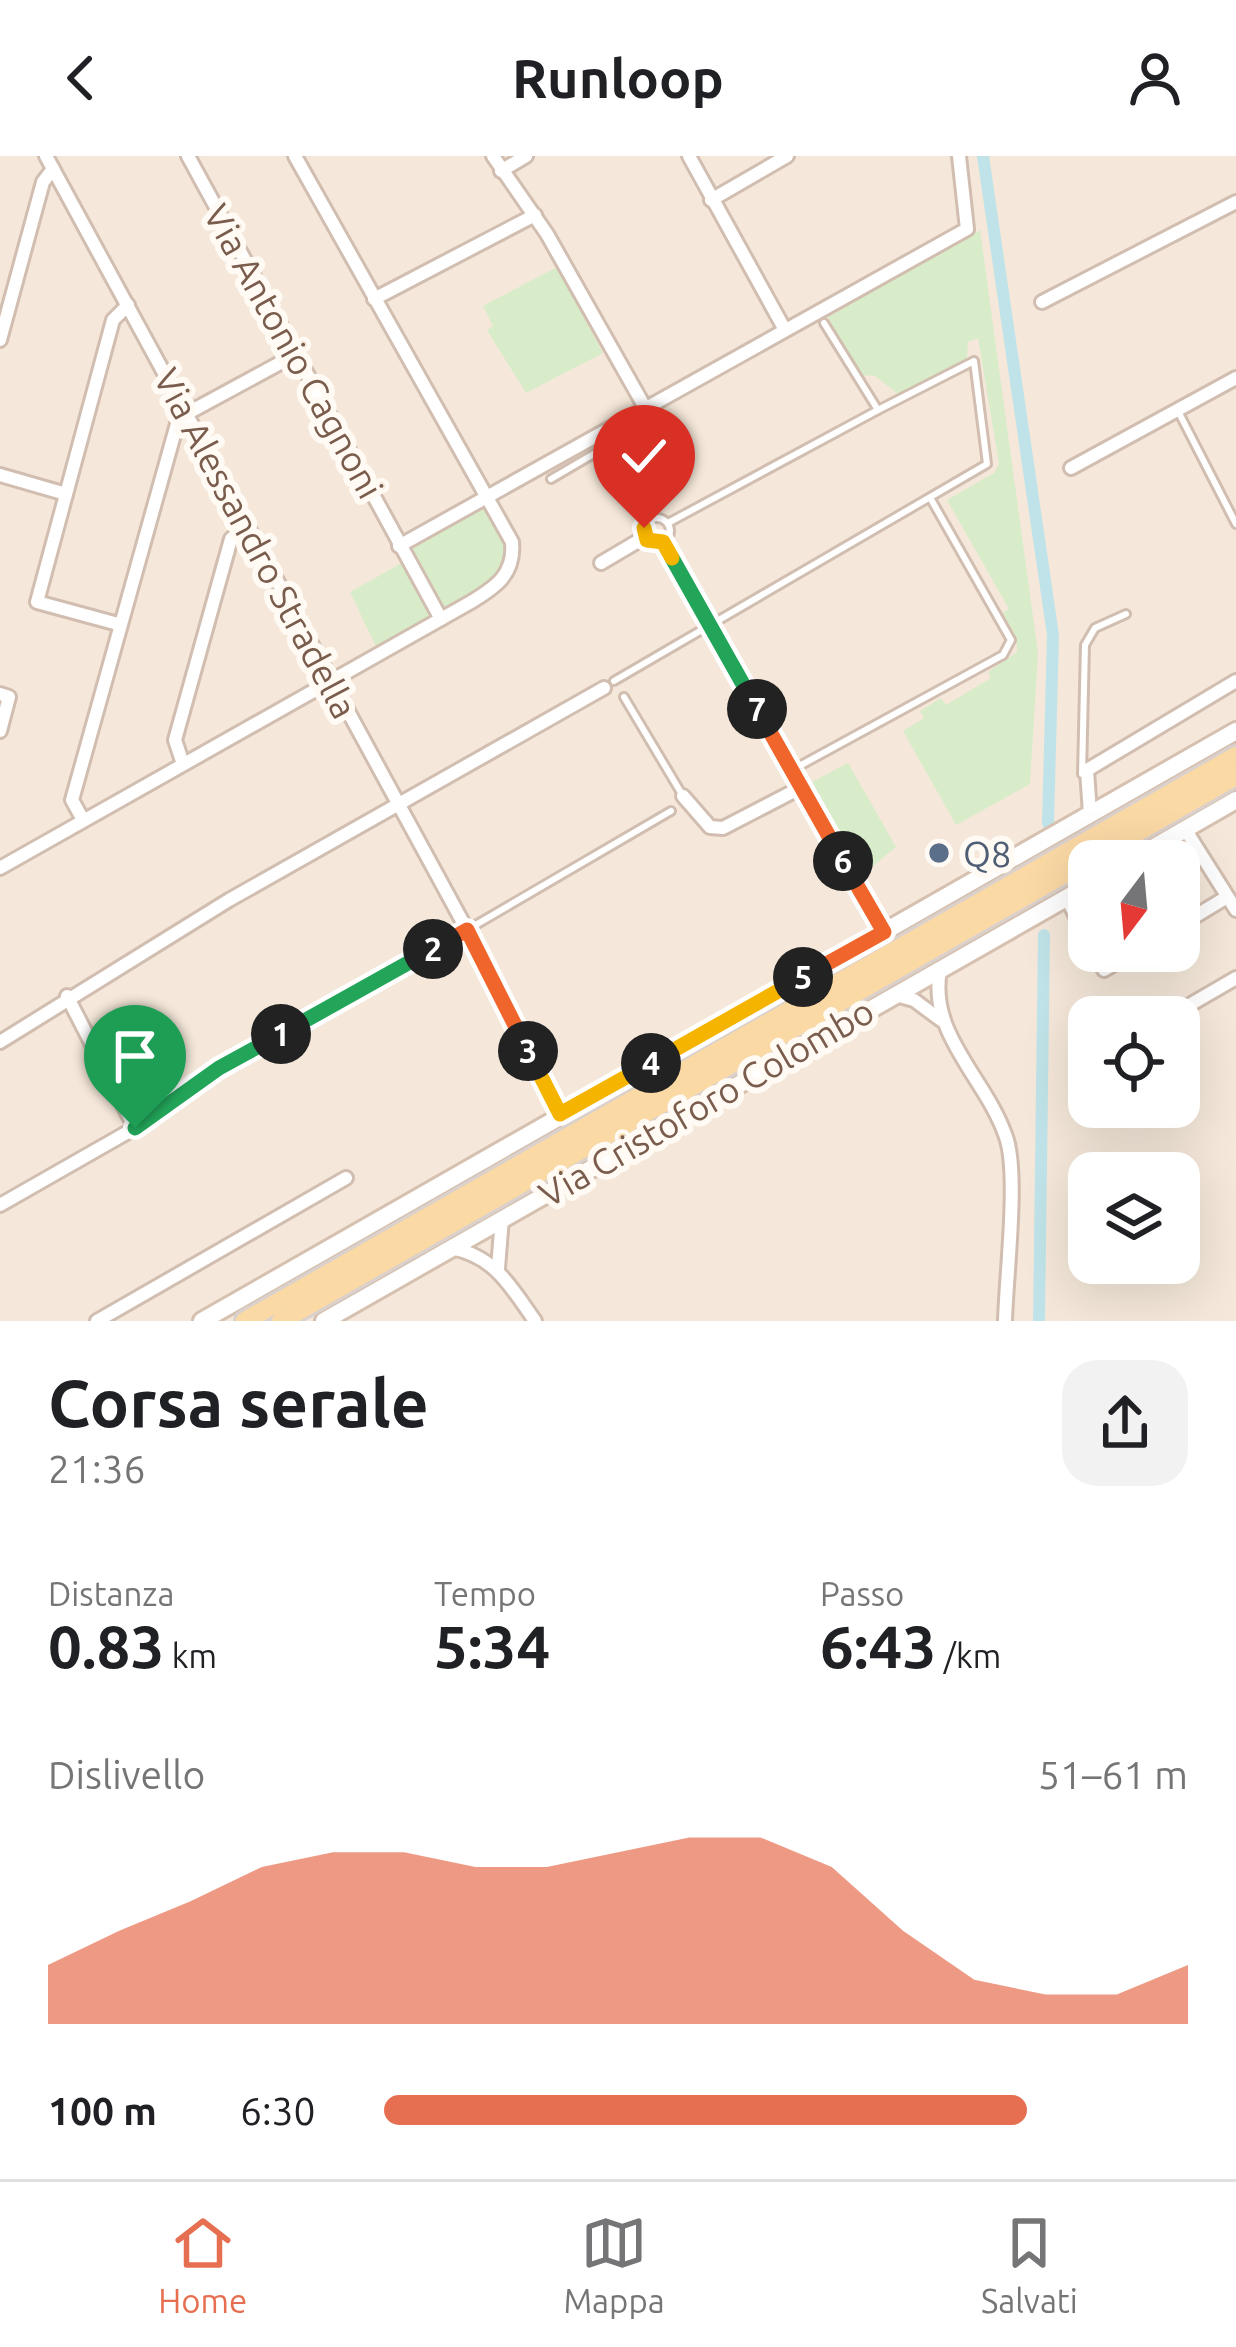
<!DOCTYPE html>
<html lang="it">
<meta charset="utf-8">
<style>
body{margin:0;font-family:Ubuntu,sans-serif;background:#f2f2f2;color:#202124;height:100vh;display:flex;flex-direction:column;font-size:45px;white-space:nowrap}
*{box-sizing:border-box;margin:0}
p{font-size:39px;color:#757577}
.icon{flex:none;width:66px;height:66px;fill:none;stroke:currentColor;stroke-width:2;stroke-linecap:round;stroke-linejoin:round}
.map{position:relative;height:1165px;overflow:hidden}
.details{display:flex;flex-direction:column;background:#fff;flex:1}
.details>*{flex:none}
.needle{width:78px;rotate:196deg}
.controls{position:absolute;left:1068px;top:684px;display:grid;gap:24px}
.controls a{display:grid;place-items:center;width:132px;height:132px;border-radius:24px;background:#fff;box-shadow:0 12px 48px #0002;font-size:60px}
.pin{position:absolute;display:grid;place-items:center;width:102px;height:102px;color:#fff;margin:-123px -51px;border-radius:50% 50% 50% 0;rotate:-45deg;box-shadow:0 0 12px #0007}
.pin .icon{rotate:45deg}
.km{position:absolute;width:60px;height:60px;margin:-30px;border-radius:50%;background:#222;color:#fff;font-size:33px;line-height:60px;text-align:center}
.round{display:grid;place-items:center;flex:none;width:126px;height:126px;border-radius:36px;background:#f2f2f2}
.overview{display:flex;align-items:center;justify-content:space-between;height:204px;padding:0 48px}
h1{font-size:66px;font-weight:700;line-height:90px}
.metrics{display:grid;grid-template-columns:repeat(3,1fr);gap:18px;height:204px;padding:12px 48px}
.metrics div{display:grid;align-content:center}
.metrics b{font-size:60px;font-weight:700}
.metrics small{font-size:33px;font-weight:400}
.metrics p{font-size:33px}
.chart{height:336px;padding:24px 48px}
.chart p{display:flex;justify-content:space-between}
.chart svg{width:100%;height:216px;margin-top:12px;fill:#e76f51;opacity:.7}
ul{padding:0 48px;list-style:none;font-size:39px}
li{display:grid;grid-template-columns:192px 144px 1fr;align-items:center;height:90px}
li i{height:30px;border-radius:15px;background:#e76f51}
header{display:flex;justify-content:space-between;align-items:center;height:156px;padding:0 48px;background:#fff;font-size:54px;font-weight:700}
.menu{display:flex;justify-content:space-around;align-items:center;height:168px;border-top:3px solid #e0e0e0;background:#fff;font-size:33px;color:#757577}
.menu a{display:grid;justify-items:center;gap:6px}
.menu .selected{color:#e76f51}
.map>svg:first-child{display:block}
</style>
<header><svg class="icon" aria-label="back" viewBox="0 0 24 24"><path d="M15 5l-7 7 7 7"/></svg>Runloop<svg class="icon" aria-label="person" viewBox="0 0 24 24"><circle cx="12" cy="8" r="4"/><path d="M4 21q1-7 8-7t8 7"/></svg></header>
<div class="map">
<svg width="1236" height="1165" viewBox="0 0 1236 1165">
<rect width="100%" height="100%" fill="#fdf6ec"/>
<path fill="#f5e8da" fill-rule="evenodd" d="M0,0h1236v1165h-1236zM1089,705h90v90h-90zM1089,861h90v90h-90zM1089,1017h90v90h-90z"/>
<g fill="#d8ecc9">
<path d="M980,74l58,423 -8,131 -74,41 -53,-94 21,-13 -4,-7 21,-13 5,7 45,-27 -3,-6 29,-20 -1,-15 -13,-24 6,-4 -62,-109 47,-27 5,-9 -21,-126 -10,4 -1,18 -65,37 -27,-21 -15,-1 -32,-58z"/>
<path d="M557,111l46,86 -77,40 -39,-63 6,-4 -10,-20z"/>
<path d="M488,343l24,43 -10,41 -123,70 -29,-61 57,-32 -8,-14z"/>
<path d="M848,607l48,84 -35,29 -49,-94z"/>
</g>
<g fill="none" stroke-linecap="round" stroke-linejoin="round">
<g stroke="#bfe3e8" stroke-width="12">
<path d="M983,0l70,479 -5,188"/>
<path d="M1039,1165l5,-386"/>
</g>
<g stroke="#d1beb0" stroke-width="12">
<g id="lane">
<path d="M1179,257l57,111"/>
<path d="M551,323l58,-34 41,74"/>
<circle cx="657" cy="375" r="13"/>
<path d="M668,367l210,-113"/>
<path d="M663,386l137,243"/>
<path d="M614,525l373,-217 -13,-103 -96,49 -54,-87"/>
<path d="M624,541l59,99"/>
<path d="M792,614l211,-115 8,-15 -79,-139"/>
<path d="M1082,618l3,-129 10,-17 31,-14"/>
<path d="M467,774l204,-119"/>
</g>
</g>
<g stroke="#d1beb0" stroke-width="18">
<g id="street">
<path d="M46,0l421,774 93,184"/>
<path d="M188,0l253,463"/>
<path d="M493,0l54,78 100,177"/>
<path d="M689,0l96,174"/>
<path d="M501,15l25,-15"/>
<path d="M711,44l76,-44"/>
<path d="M374,143l161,-84"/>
<path d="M1042,146l194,-100"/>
<path d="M0,184l43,-158 10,-13"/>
<path d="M1071,312l165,-90"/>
<path d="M0,319l66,19"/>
<path d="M399,390l568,-317 -8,-73"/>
<path d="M601,407l44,-26"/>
<path d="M118,468l-81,-22 76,-282 15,-15"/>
<path d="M0,538l9,3 -9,34"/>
<path d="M182,605l-7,-21 56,-201 16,-13"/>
<path d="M683,640l27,31 13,1 79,-41 82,145"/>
<path d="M1090,658l-3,-44 149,-89"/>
<path d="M82,662l-10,-18 105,-376 9,-10 107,-58"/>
<path d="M1185,673l51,81"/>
<path d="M0,712l471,-266c25,-15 44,-28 41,-60l-217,-386"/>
<path d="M1067,742l22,45"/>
<path d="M1179,770l48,-29"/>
<path d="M1094,795l10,19 32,-19"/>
<path d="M940,814c-12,65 46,108 66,167 13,37 0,140 -1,184"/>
<path d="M896,839l18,5 27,20"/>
<path d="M67,840l68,132"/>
<path d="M1169,861l67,-39"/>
<path d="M0,886l229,-142 375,-212"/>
<path d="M0,1049l135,-77 84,-60 248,-138"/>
<path d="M451,1092c44,8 60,39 84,73"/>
<path d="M498,1112l4,-50"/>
<path d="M97,1165l249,-143"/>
</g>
</g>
<g stroke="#d6c0b0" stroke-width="22">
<g id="secondary">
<path d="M1130,705l106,-61"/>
<path d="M202,1165l1034,-590"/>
<path d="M324,1165l765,-436"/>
</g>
</g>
<g stroke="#dad1cd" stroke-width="24">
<g id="primary">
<path d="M245,1165l991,-565"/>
<path d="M281,1165l955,-545"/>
</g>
</g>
<path stroke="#d9b8a5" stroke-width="3" stroke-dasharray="3 9" stroke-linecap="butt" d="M1169,705l18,-10"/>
<use href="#lane" stroke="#fff" stroke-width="6"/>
<use href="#street" stroke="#fff" stroke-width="12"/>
<use href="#secondary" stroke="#fff" stroke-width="16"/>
<use href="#primary" stroke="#fbd9a5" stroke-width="18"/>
</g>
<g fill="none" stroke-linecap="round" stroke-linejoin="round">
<g stroke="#fff" stroke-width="24">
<path id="split-1" d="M135,972l84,-60 62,-34"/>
</g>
<g stroke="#fff" stroke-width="24">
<path id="split-2" d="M281,878l152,-85"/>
</g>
<g stroke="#fff" stroke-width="24">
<path id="split-3" d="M433,793l34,-19 61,121"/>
</g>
<g stroke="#fff" stroke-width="24">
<path id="split-4" d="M528,895l32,63 91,-51"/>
</g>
<g stroke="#fff" stroke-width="24">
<path id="split-5" d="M651,907l152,-86"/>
</g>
<g stroke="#fff" stroke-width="24">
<path id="split-6" d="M803,821l81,-45 -41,-71"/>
</g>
<g stroke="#fff" stroke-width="24">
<path id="split-7" d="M757,553l86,152"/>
</g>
<g stroke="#fff" stroke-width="24">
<path id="split-8" d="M672,402l85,151"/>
</g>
<g stroke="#fff" stroke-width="24">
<path id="split-9" d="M644,372l3,12 16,2 9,16"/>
</g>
<use href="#split-1" stroke="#22a559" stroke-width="15"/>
<use href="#split-2" stroke="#22a559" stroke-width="15"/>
<use href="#split-3" stroke="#f0652b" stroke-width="15"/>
<use href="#split-4" stroke="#f5b400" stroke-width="15"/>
<use href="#split-5" stroke="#f5b400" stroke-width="15"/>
<use href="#split-6" stroke="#f0652b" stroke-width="15"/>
<use href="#split-7" stroke="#f0652b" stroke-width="15"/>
<use href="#split-8" stroke="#22a559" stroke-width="15"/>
<use href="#split-9" stroke="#f5b400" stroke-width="15"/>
</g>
<circle fill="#5c6f8a" stroke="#fffaf3" stroke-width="4.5" cx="939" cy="697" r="12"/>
<g text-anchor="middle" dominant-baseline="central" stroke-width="12" stroke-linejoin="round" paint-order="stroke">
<g font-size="36" fill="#7a5c4d" stroke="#fffaf3">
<text transform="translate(294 195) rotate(61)">Via Antonio Cagnoni</text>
<text transform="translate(256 387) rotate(62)">Via Alessandro Stradella</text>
<text transform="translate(706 946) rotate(-30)">Via Cristoforo Colombo</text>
</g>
<g font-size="36" fill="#4e5e75" stroke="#fffaf3" text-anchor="start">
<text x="963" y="697">Q8</text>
</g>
</g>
</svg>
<div class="controls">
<a><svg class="needle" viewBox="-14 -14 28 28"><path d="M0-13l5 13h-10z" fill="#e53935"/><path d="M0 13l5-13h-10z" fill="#757577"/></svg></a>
<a><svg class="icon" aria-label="locate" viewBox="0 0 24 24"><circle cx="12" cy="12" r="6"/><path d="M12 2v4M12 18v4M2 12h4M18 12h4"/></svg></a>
<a><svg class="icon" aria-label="layers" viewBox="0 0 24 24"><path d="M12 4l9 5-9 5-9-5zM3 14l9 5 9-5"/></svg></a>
</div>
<div class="pin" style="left:135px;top:972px;background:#1e9e55"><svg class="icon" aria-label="arrive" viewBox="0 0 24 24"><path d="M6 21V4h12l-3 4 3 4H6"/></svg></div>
<div class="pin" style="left:644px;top:372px;background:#d93025"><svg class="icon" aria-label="check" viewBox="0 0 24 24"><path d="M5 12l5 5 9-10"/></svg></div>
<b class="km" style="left:281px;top:878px">1</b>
<b class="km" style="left:433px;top:793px">2</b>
<b class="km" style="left:528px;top:895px">3</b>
<b class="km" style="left:651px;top:907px">4</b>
<b class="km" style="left:803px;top:821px">5</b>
<b class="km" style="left:843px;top:705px">6</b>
<b class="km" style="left:757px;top:553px">7</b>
</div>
<section class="details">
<div class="overview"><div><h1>Corsa serale</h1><p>21:36</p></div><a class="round"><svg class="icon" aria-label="share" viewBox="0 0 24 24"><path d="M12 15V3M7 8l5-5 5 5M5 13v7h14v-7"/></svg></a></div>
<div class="metrics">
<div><p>Distanza</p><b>0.83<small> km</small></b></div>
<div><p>Tempo</p><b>5:34</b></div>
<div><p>Passo</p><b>6:43<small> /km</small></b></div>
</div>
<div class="chart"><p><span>Dislivello</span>51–61 m</p>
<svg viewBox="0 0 160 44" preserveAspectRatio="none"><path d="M0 44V32L10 25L20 19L30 12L40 9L50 9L60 12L70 12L80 9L90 6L100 6L110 12L120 25L130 35L140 38L150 38L160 32V44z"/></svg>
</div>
<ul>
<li><b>100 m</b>6:30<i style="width:80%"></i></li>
</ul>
</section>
<nav class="menu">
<a class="selected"><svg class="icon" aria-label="home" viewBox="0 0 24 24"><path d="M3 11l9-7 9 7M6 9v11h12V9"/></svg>Home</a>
<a><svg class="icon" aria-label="map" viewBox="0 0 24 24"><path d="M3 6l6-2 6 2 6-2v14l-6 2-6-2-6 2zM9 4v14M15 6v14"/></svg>Mappa</a>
<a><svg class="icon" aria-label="saved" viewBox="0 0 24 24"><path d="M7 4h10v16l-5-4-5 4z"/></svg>Salvati</a>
</nav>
